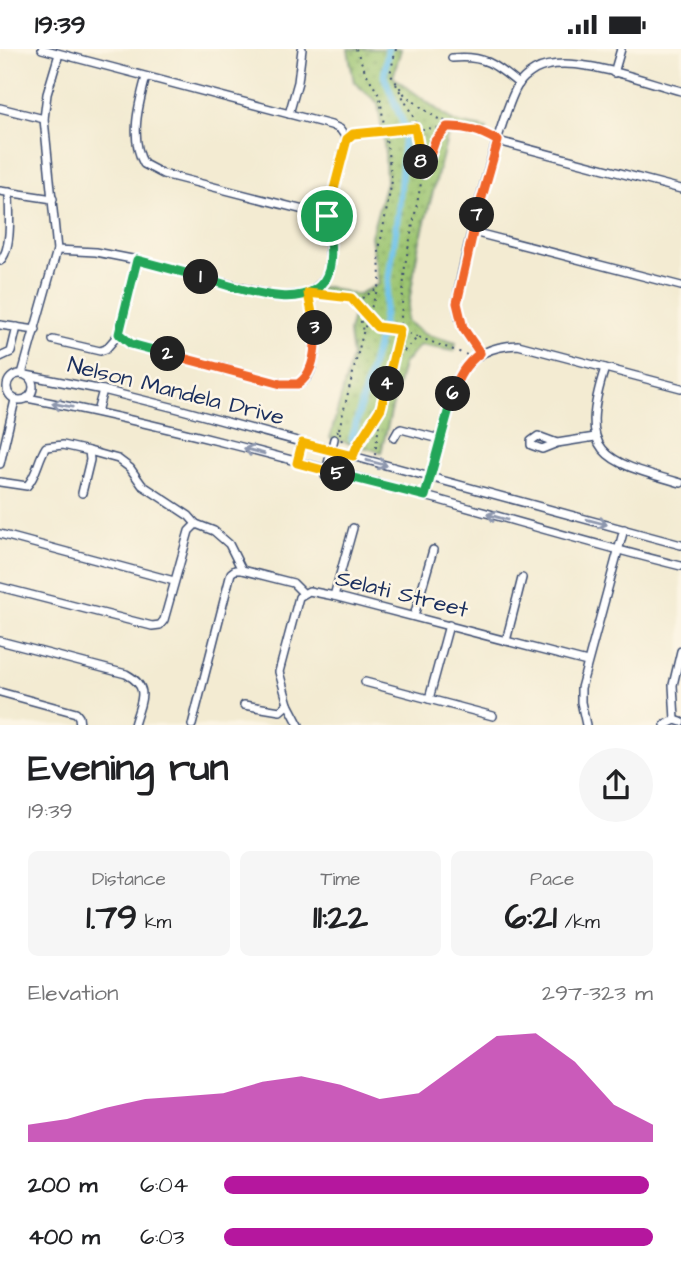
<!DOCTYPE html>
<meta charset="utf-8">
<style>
body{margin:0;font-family:"Architects Daughter",sans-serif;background:#f6f6f6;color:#202124;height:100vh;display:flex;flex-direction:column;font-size:26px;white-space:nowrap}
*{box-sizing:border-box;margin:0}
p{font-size:23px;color:#757577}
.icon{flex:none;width:38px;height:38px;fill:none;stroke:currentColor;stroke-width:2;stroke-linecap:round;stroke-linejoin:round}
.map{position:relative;height:676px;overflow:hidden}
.drawer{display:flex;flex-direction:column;background:#fff;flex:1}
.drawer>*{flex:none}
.pin{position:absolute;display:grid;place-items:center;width:60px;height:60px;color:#fff;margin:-30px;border:4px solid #fff;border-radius:50%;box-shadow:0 2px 7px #0007}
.km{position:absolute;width:35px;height:35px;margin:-18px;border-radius:50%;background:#222;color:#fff;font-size:19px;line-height:35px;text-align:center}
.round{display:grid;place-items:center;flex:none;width:74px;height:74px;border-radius:37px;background:#f6f6f6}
.head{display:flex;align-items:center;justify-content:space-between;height:119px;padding:0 28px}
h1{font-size:38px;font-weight:700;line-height:52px}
.metrics{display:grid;grid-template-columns:repeat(3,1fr);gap:10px;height:119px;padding:7px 28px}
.metrics div{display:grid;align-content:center;border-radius:10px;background:#f6f6f6;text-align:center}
.metrics b{font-size:35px;font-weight:700}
.metrics small{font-size:19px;font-weight:400}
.metrics p{font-size:19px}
.chart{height:196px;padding:14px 28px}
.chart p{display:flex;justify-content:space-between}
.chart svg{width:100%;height:126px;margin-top:7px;fill:#b5179e;opacity:.7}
ul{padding:0 28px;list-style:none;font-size:23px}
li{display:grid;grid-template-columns:112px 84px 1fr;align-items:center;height:52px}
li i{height:18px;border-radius:9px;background:#b5179e}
.status{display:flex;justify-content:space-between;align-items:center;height:49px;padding:0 35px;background:#fff;direction:ltr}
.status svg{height:19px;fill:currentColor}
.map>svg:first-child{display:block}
</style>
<div class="status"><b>19:39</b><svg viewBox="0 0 49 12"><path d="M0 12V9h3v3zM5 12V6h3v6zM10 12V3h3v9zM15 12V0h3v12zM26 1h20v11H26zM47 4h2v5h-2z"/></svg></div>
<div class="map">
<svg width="681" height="676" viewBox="0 0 681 676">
<defs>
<pattern id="park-dots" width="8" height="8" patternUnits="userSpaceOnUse" patternTransform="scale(1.75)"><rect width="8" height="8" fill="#9cc571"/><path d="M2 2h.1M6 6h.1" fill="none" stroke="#7ea060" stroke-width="1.8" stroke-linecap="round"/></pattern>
</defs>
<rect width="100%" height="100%" fill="#fcf5e5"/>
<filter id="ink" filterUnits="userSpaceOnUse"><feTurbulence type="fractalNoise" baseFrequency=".0143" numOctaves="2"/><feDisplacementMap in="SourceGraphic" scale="14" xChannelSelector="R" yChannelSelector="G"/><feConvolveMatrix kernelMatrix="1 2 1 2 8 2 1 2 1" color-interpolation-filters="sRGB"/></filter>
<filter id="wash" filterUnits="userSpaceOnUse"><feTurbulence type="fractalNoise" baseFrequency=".00686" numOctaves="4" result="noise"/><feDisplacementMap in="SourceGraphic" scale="28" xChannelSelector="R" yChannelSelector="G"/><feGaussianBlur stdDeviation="1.57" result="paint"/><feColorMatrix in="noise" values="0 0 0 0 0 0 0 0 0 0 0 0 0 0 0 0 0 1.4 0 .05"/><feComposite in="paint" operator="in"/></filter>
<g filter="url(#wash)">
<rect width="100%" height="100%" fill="#f3ebd2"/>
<path fill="url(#park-dots)" stroke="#5c7a68" stroke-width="2" d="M348,0h53l-8,28 61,45 33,7 -4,10 -29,-8 -6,4 -30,113 -12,73 18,13 32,9 -2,8 -34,-6 -17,19 -22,88 -51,-14 22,-82 -3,-24 7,-28 -45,-6 1,-9 15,-2 30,8 22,-11 -8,-48 15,-54 -1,-31 -7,-48 -24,-21z"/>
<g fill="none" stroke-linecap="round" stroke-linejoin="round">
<path stroke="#6ec3eb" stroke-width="7" d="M352,390l30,-112 17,-121 6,-78 -21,-52 4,-27"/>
</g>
</g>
<g filter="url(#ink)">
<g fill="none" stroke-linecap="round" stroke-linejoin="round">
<g stroke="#3b4b6f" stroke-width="10">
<g id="minor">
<path d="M42,0l289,76 9,4 7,10 -20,77 3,44 -1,11 -7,11 -14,12 -31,3 -140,-37 -41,-8 -39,-2"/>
<path d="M452,9c32,-3 43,6 67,26"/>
<path d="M614,24l7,-24"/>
<path d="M146,28c-7,26 -17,61 -2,87l19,10 164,42"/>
<path d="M0,59l44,11"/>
<path d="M289,65l9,-32 4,-33"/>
<path d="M498,92l183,48"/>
<path d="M0,142l53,8"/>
<path d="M473,183l208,54"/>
<path d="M137,211l-18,74 12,10 150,40c5,0 12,2 17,0 25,-8 17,-72 10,-90"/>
<path d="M0,212c13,-12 9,-51 9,-69"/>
<path d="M0,276l36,5"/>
<path d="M53,291l47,11 6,-2 13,-15"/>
<path d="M479,304c-10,-14 -21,-30 -22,-48 -1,-25 47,-203 62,-221 3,-5 11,-11 16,-14 34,-19 110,12 146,21"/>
<path d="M0,308l11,-5 6,-25"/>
<path d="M605,319c-28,87 -2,93 76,115"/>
<circle cx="20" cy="338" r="13"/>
<path d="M22,325l35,-124 -13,-131 3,-25 12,-40"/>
<path d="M26,326l77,15 72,18 506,137"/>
<path d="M27,349c134,26 266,62 398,98 85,23 170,49 256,70"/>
<path d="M97,363l6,-22"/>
<path d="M394,389l4,-7 3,-2 39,10"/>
<path d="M557,394l-19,-7 -7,5v4l11,4 15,-6 38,-6"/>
<path d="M89,402l29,8 12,9 12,17 47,31 7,8 18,7 15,13 13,26"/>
<path d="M297,414l5,-20"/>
<path d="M0,415l15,-64"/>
<path d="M325,427l9,-37"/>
<path d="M0,433l27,4c10,-11 11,-27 19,-39l17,-2 26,6 1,9 -8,33"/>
<path d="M425,447l33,-118c15,-24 33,-32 60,-33l163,43"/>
<path d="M0,485l174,47"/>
<path d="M0,538l152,39 8,-1 4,-5 25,-89 7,-7"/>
<path d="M334,547l19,-68"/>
<path d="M414,567l19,-66"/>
<path d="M0,592l126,33c26,14 14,28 8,51"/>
<path d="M506,592l16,-63"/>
<path d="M365,633l128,34"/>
<path d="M0,643l76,21 3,4 1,8"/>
<path d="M429,650l20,-74"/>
<path d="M244,656l36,6 8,-7"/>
<path d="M675,671l-2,-35 8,-34"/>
<path d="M192,676l39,-152 4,-3h7l51,13 10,10"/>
<path d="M299,676l-11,-21 -9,-32 20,-75 10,-6 25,5 253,66"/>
<path d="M586,676l-5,-23v-14l43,-159"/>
<path d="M665,676l10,-5 6,2"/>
</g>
</g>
<g stroke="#3b4b6f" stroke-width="2" stroke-dasharray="2 5" stroke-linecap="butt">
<path d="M396,0l-6,25 15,21 31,23 56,19"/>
<path d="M396,35l22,42"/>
<path d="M415,81l8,43 12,-32 11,-13"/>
<path d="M352,86l106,-9"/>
<path d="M318,245l33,4 26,29"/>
<path d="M356,253l19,-12"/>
<path d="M358,258l5,25"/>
<path d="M368,276l32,5 17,7"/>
<path d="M394,312l24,-24 52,19"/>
<path d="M339,380l24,-96 17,-52 -1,-31 13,-69 -12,-84 -15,-26 -9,-22"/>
<path d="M337,383l2,-3 4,17"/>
<path d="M356,400l24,-40"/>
<path d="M375,406l6,-47 19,-78 5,-65 18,-92"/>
</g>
<use href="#minor" stroke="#fff" stroke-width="7"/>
</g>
<defs><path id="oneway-shaft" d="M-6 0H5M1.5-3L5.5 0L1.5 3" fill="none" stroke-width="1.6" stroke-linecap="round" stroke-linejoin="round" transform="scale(1.75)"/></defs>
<g stroke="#8d97ae">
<use href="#oneway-shaft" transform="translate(62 356) rotate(-169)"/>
<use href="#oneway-shaft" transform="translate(254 402) rotate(-165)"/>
<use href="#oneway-shaft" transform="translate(377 414) rotate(15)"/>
<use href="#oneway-shaft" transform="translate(497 468) rotate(-164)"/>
<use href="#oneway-shaft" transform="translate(597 473) rotate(15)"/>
</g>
</g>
<g fill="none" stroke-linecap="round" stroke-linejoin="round" filter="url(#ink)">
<g stroke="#fff" stroke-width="14">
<path id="split-1" d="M201,228c31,9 115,43 128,-7 4,-16 0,-37 -2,-54"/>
</g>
<g stroke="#fff" stroke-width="14">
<path id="split-2" d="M168,305l-37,-10 -12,-10 18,-74 64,17"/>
</g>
<g stroke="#fff" stroke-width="14">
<path id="split-3" d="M168,305l113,30h17c17,-11 18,-37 17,-56"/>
</g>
<g stroke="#fff" stroke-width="14">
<path id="split-4" d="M315,279l-7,-35 43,5 26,29 23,3 -13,54"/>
</g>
<g stroke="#fff" stroke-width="14">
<path id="split-5" d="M338,425l-41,-11 5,-20 51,13 4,-10 24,-38 6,-24"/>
</g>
<g stroke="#fff" stroke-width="14">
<path id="split-6" d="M338,425l87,22 28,-102"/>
</g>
<g stroke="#fff" stroke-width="14">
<path id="split-7" d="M453,345c5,-18 12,-29 27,-41l-17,-25 -6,-25 20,-88"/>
</g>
<g stroke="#fff" stroke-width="14">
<path id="split-8" d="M421,113l3,11 11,-32 12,-14c19,-1 34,4 51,14l-21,74"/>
</g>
<g stroke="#fff" stroke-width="14">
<path id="split-9" d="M327,167l20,-77 6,-5 62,-6 6,34"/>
</g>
<use href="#split-1" stroke="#22a559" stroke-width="9"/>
<use href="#split-2" stroke="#22a559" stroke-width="9"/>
<use href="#split-3" stroke="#f0652b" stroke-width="9"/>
<use href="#split-4" stroke="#f5b400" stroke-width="9"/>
<use href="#split-5" stroke="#f5b400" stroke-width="9"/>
<use href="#split-6" stroke="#22a559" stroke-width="9"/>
<use href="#split-7" stroke="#f0652b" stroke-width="9"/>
<use href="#split-8" stroke="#f0652b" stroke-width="9"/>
<use href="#split-9" stroke="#f5b400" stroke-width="9"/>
</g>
<g text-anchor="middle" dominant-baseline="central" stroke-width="5" stroke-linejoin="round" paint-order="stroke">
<g font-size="23" fill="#1b2f5e" stroke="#fcf5e5">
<text transform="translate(176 342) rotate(14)">Nelson Mandela Drive</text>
<text transform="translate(402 545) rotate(14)">Selati Street</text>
</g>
</g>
</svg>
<div class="pin" style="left:327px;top:167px;background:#1e9e55"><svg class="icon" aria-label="arrive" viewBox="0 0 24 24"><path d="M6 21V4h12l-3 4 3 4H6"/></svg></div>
<b class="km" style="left:201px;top:228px">1</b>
<b class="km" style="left:168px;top:305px">2</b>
<b class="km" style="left:315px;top:279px">3</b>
<b class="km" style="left:387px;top:335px">4</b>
<b class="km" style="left:338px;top:425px">5</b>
<b class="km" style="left:453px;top:345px">6</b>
<b class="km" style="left:477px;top:166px">7</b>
<b class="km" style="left:421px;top:113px">8</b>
</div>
<section class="drawer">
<div class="head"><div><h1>Evening run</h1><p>19:39</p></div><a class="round"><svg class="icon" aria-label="share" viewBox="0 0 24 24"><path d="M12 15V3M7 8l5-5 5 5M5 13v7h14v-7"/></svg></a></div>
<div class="metrics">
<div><p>Distance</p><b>1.79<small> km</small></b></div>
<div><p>Time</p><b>11:22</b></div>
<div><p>Pace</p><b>6:21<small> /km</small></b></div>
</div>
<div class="chart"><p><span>Elevation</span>297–323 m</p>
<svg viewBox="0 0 160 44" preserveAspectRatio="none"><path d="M0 44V38L10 36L20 32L30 29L40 28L50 27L60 23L70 21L80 24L90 29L100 27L110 17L120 7L130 6L140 16L150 31L160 38V44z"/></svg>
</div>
<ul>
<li><b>200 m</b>6:04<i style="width:99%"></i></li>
<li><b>400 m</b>6:03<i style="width:100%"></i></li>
</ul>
</section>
